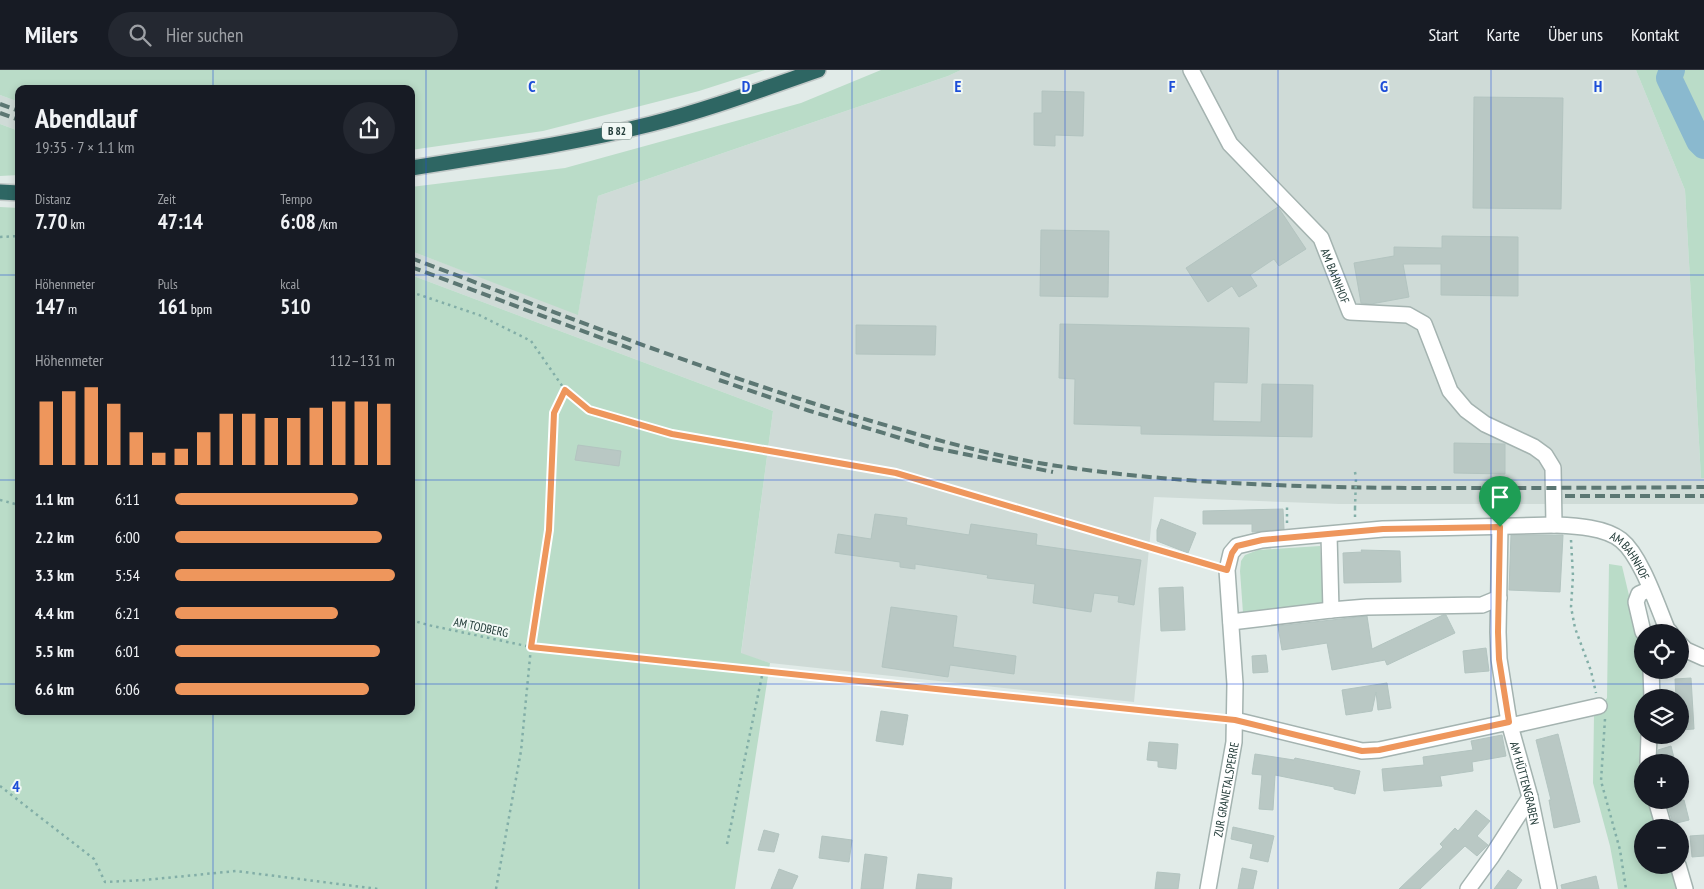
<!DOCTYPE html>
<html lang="de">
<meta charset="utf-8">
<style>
body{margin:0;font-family:"PT Sans Narrow",sans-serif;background:#242831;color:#f1f3f6;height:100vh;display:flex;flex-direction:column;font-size:19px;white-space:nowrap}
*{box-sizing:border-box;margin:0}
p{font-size:16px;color:#9ea1a6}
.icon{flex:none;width:28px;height:28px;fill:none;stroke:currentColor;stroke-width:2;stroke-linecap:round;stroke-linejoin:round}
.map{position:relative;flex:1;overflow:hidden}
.details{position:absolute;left:15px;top:15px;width:400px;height:630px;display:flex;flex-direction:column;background:#171b24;border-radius:10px;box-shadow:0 2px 8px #0003}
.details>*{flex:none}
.controls{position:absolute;left:1634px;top:554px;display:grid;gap:10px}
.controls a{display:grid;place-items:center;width:55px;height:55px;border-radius:50%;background:#171b24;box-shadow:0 2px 8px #0003;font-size:25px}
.pin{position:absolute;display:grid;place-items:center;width:42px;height:42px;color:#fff;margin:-51px -21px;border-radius:50% 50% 50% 0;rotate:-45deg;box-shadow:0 0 5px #0007}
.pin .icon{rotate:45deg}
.round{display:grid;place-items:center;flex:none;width:52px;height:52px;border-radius:26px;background:#242831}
.overview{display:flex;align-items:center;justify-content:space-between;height:85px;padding:0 20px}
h1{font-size:28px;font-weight:700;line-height:38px}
.stats{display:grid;grid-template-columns:repeat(3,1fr);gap:8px;height:85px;padding:5px 20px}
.stats div{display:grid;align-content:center}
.stats b{font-size:21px;font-weight:700}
.stats small{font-size:14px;font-weight:400}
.stats p{font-size:14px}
.chart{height:140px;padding:10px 20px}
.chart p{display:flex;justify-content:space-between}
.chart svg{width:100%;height:90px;margin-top:5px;stroke:#ee965c;stroke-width:6}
ul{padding:0 20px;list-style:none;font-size:16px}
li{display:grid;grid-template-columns:80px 60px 1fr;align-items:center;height:38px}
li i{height:12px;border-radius:6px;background:#ee965c}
header{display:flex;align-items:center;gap:30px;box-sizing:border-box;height:70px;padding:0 25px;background:#171b24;border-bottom:1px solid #363941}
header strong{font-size:24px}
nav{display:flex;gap:28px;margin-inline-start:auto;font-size:18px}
.search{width:350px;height:45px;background:#242831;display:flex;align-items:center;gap:12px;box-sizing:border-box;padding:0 18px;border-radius:28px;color:#9ea1a6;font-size:19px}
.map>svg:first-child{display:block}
</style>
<header>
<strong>Milers</strong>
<div class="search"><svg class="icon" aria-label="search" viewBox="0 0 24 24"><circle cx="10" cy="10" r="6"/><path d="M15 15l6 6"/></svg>Hier suchen</div>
<nav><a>Start</a><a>Karte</a><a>Über uns</a><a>Kontakt</a></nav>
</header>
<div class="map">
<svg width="1704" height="819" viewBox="0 0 1704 819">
<rect width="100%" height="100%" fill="#e1ebe8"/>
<g fill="#cfdbd7">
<path d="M961,0h675l49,120 16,288h3v26h-365l-185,-7 -20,205 -364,-39 -29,-9 32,-243 -362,-136v-24l167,63 20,-118 350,-120z"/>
<path d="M0,25l19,7v29l-19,-7z"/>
</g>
<g fill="#badcc8">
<path d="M0,0h765l-66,21 -156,40 -132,19v-61h-392v13l-19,-7z"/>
<path d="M881,0h80l-13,6 -350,120 -20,119 -167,-64v-64l154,-19 236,-65z"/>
<path d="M1636,0h68v408h-3l-16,-288z"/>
<path d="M0,54l19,7v44l-19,1z"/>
<path d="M0,137l19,1v503h392v-436l362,136 -32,242 29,10 -35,226h-735z"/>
<path d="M1320,476l4,58 -81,9 -3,-42 1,-10 4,-6 13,-5z"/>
<path d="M1609,494l13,2 20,84v20h3l2,27 -5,1v102h11l7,27 -18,1v37h31l9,24h-64l-8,-43 -17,-63 1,-68 13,-17z"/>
</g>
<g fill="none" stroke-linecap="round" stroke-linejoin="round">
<path stroke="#8ab9cf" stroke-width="26" d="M1672,0l-3,8 30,63 5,5"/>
</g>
<g fill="#b9c8c4" stroke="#b3c4c0">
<path d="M1042,21l42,1 -1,44 -28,-1v11l-21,-1v-32h8z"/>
<path d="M1474,27l89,1 -2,111 -88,-1z"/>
<path d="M1278,137l28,42 -27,17 -5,-7 -24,16 7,11 -18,11 -7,-11 -24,16 -22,-34z"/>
<path d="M1041,160l68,1 -1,66 -68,-1z"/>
<path d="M1442,166l76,1v59l-77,-1v-31h-38l6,33 -38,7 -10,-1 -7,-40 40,-7v-9l48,1z"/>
<path d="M1060,254l189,4 -2,55 -33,-1 -1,39 48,1 1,-38 51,1 -1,52 -171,-3v-8l-67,-2 1,-45 -16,-1z"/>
<path d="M856,255l80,1 -1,29 -79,-1z"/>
<path d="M1454,373l51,1v30l-51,-1z"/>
<path d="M578,375l43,6 -2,15 -44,-6z"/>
<path d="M1283,439l1,20 -32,3v-8h-49v-13z"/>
<path d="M875,444l32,4 -1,7 63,10 2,-11 66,10 -1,11 105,15 -7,45 -16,-3 1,-6 -25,-3 -3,19 -58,-9 2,-19 -48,-6 1,-3 -73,-11v5l-15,-2v-5l-65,-9 3,-19 33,5z"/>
<path d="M1161,449l35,14 -8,20 -31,-12v-11z"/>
<path d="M1511,465h52l-3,57 -51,-2z"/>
<path d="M1361,480l39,1 1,31 -57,1 -1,-30 19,-1z"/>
<path d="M1183,517l2,43 -24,1 -2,-43z"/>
<path d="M891,537l66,9 -4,31 63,9 -2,18 -64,-9 -2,12 -66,-10z"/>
<path d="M1443,545h3l9,18 -68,32 -2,-5 -53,10 -5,-27 -45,7 -4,-24 89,-10 5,33z"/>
<path d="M1486,578l3,23 -24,2 -2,-22z"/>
<path d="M1266,585l2,17 -15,1 -1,-17z"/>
<path d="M1691,608l3,51 -14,1v-32h-4l-1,-19z"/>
<path d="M1387,613l4,25 -13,2 -2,-18 -4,19 -26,4 -4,-25z"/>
<path d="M881,641l27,4 -5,30 -27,-4z"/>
<path d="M1558,664l22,88 -26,6 -5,-28h2l-15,-60z"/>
<path d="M1502,665l4,21 -34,6 1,9 -33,5 2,10 -58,5 -2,-22 42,-4 -1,-8 50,-7 -2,-9z"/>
<path d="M1149,672l29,2 -2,25 -18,-2v-6l-11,-1z"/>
<path d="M1671,676l4,16h-18l1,-12z"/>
<path d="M1255,684l39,6 1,-2 65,13 -5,23 -21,-5v-2l-59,-12 -2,35 -14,-1 3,-34 -10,-1z"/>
<path d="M1666,730h18l5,20 -16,4z"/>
<path d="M1476,740l14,11 -13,15 11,9 -11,11 -12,-10 -45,43h-21l44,-42 -3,-3 15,-16 3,3z"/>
<path d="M1233,757l41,9 -6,26 -18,-4 3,-14 -22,-5z"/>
<path d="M764,760l15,4 -5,18 -16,-2z"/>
<path d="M1704,765v21l-12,1 -2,-21z"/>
<path d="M822,766l30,4 -3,22 -30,-4z"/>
<path d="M865,784l22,3 -4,32h-22z"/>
<path d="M1242,798l15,3 -4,18h-15z"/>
<path d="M779,799l19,7 -6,13h-21z"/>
<path d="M1508,800l14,10 -6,9h-22z"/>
<path d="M1157,802l23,2 -2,15h-23z"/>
<path d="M918,804l34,4 -1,11h-35z"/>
<path d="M1596,806l3,13h-37l-1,-4z"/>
</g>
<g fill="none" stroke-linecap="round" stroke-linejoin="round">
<g stroke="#a4b3b0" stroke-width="18">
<g id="minor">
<path id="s1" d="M1191,0l39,74 91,94 29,74 58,3 16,9 26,67 16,19 19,14 49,23 11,8 8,13 1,57"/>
<path id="s2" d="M1500,457l-2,105 1,27 10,63 21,75 19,92"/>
<path d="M1329,465l2,75"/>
<path d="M1231,552l100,-12 36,-3 115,-2 17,-7"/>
<path d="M1643,562l-7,-30 3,-8 11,-5"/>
<path d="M1680,574l6,6 18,8"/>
<path d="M1651,600l1,28"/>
<path d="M1235,650l127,31 17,-1 130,-28"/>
<path d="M1510,656l89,-20"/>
<path d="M1648,692l1,-27"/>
<path d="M1656,730l8,28"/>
<path d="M1678,795l7,24"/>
<path id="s3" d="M1208,819l26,-147 1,-58 -8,-114 4,-17 6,-7 25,-6 121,-11 171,-4c21,1 50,2 67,15 20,16 36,65 46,89l3,3"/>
<path d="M1468,819l24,-33 38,-59"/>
</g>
</g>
<g stroke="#c1c8c7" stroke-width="18">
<g id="highway">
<path d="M411,98c81,-13 161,-24 240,-44 56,-14 112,-35 167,-54"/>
<path d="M0,122l19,1"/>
</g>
</g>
<g stroke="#82aea7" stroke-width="2.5" stroke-dasharray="2.5 4" stroke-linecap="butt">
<path d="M0,167l19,-1"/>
<path d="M411,222l68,23 52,26 34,49 24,20 83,24 224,39 318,93"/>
<path d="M1355,402l1,6"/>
<path d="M0,430l19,5"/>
<path d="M1355,447v-9"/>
<path d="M1287,453v-18"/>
<path d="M1571,470l2,36 -2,31 4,21 16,43 5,22"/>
<path d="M411,550l17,5 103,22 689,71"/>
<path d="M1605,649l-4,62 19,69 6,39"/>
<path d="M0,716l94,73 11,23 40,-2 91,-9 142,18"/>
<path d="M727,774l36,-173"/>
<path d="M496,819l25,-138 10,-104 18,-117 5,-117 11,-23"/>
</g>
<use href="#minor" stroke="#fff" stroke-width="15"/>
<use href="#highway" stroke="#2e6663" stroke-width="15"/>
<g stroke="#5c7773" stroke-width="4" stroke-dasharray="10 5" stroke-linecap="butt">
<path d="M0,34l19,7"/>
<path d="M0,43l19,7"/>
<path d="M411,188c146,55 291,112 440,157 64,19 128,38 194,49 121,19 243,23 366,24 97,0 195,0 293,-1"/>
<path d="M411,197l223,83"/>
<path d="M719,310l91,31 120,36 123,25"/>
<path d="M1565,426h139"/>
</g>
<path stroke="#82aea7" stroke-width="2.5" stroke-dasharray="2.5 4" stroke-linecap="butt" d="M1355,438l1,-30"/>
</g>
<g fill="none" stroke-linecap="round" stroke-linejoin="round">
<g stroke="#fff" stroke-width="10">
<path id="route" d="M565,320l24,20 83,24 224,39 331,97 5,-17 5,-7 25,-6 121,-11 117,-2 -2,105 1,27 10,63 -130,28 -17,1 -127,-31 -704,-73 18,-117 5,-117z"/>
</g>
<use href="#route" stroke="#ee965c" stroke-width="6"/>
</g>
<path fill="none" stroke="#1d4ed8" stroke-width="1" stroke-opacity="0.55" d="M213,0v19M426,0v819M639,0v819M852,0v819M1065,0v819M1278,0v819M1491,0v819M0,205h19M411,205h1293M0,410h19M411,410h1293M0,614h19M411,614h1293M213,641v178"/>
<g text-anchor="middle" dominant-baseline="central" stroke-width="4" stroke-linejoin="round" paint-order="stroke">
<rect fill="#f1f8f5" stroke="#607471" stroke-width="1" x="602" y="52.5" width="30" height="17" rx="4"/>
<g font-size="11" font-weight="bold" fill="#223b38">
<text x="617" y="61">B 82</text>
</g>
<g font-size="12" fill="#223b38" stroke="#f1f8f5">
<text stroke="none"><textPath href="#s1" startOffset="255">AM BAHNHOF</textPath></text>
<text stroke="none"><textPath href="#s3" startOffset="754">AM BAHNHOF</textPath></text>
<text transform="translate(481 557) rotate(12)">AM TODBERG</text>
<text stroke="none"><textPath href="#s2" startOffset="259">AM HÜTTENGRABEN</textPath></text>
<text stroke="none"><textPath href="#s3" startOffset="101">ZUR GRANETALSPERRE</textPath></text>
</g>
</g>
<g font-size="16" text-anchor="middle" font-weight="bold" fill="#1d4ed8" stroke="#f1f8f5" stroke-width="4" stroke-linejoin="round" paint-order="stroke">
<text x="532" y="22">C</text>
<text x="746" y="22">D</text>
<text x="958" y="22">E</text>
<text x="1172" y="22">F</text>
<text x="1384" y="22">G</text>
<text x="1598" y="22">H</text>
<text x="16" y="722">4</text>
</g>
</svg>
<div class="controls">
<a><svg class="icon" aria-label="locate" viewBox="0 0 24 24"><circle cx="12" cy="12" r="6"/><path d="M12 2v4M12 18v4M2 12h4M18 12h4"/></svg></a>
<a><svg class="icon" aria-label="layers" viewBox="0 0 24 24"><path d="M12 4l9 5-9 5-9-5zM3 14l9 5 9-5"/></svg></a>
<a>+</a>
<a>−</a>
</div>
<div class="pin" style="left:1500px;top:457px;background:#1e9e55"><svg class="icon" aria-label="arrive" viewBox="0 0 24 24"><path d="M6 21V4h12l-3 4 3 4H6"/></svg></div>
<section class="details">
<div class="overview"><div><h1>Abendlauf</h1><p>19:35 · 7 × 1.1 km</p></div><a class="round"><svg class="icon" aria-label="share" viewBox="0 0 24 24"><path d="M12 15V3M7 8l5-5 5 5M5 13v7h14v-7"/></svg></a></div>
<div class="stats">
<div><p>Distanz</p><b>7.70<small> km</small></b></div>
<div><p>Zeit</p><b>47:14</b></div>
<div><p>Tempo</p><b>6:08<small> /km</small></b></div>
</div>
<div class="stats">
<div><p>Höhenmeter</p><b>147<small> m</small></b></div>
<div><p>Puls</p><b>161<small> bpm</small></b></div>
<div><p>kcal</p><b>510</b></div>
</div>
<div class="chart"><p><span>Höhenmeter</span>112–131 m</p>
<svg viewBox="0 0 160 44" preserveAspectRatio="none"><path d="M5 44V13M15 44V8M25 44V6M35 44V14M45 44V28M55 44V38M65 44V36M75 44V28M85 44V19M95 44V19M105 44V21M115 44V21M125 44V16M135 44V13M145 44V13M155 44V14"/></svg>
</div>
<ul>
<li><b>1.1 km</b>6:11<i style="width:83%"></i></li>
<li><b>2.2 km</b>6:00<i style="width:94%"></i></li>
<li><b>3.3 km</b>5:54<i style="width:100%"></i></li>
<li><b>4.4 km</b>6:21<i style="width:74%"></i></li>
<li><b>5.5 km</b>6:01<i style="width:93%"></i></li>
<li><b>6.6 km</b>6:06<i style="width:88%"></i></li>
</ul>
</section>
</div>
